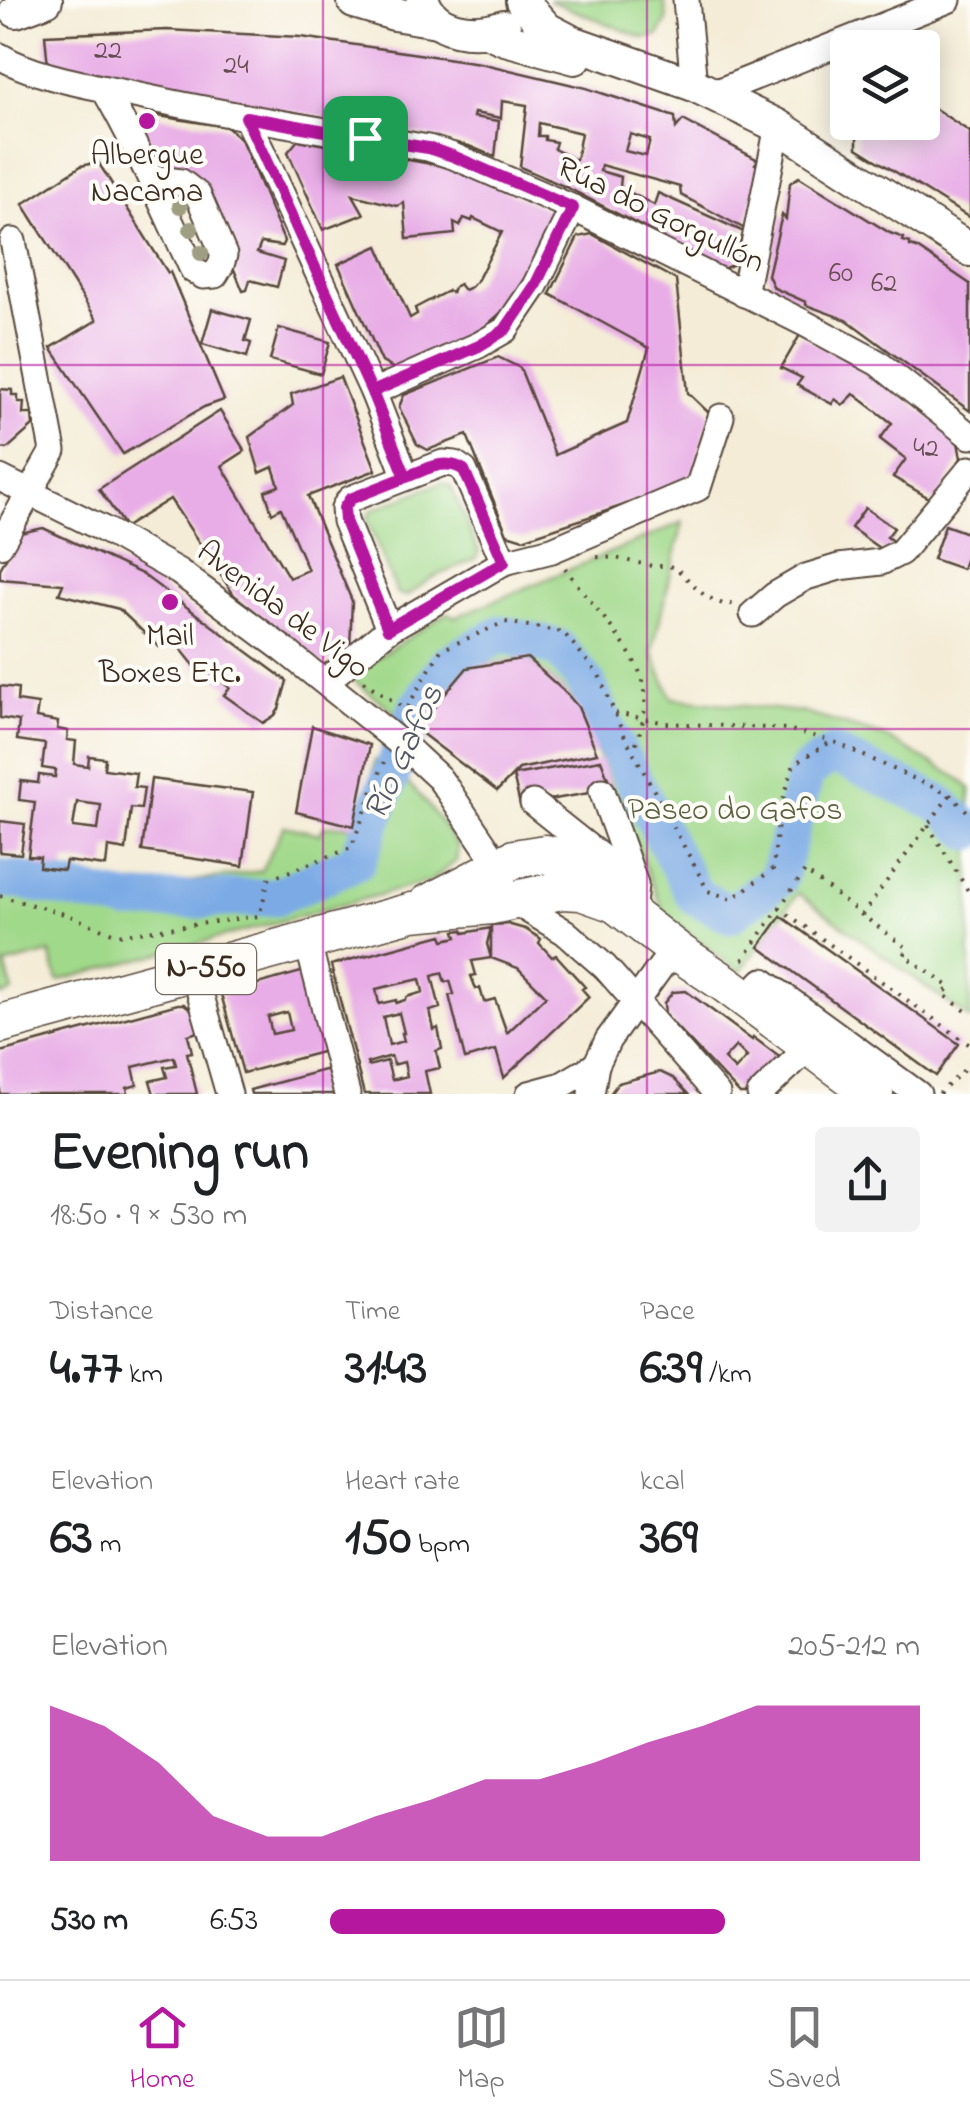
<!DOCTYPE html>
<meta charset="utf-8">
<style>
body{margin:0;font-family:"Indie Flower",sans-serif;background:#f2f2f2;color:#202124;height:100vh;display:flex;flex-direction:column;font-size:38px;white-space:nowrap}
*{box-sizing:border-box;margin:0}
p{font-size:32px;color:#757577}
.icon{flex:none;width:55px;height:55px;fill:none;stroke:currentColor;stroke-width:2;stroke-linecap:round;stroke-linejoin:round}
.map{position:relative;height:1094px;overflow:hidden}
.drawer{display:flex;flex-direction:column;background:#fff;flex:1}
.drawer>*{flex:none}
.controls{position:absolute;left:830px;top:30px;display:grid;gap:20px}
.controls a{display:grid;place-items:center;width:110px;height:110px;border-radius:10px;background:#fff;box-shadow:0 5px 25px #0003;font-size:50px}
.pin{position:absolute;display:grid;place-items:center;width:85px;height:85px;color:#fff;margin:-42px;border-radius:20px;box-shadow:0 5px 15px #0006}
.round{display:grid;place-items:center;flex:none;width:105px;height:105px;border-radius:10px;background:#f2f2f2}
.head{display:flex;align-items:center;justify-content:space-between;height:170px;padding:0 50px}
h1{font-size:55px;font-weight:700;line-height:75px}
.stats{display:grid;grid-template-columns:repeat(3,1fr);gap:15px;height:170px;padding:10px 50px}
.stats div{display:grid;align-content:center}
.stats b{font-size:50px;font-weight:700}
.stats small{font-size:28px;font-weight:400}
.stats p{font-size:28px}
.chart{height:280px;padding:20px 50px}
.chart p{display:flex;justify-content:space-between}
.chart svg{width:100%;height:180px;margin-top:10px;fill:#b5179e;opacity:.7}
ul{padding:0 50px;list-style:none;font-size:32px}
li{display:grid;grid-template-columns:160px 120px 1fr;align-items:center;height:75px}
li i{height:25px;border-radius:12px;background:#b5179e}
.menu{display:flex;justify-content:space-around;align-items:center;height:140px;border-top:2px solid #e0e0e0;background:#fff;font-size:28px;color:#757577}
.menu a{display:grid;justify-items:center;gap:5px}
.menu .current{color:#b5179e}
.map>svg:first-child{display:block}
</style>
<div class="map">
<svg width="970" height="1094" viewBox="0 0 970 1094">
<rect width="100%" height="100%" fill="#fdfcf7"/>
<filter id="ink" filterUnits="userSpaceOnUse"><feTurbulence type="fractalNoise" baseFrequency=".01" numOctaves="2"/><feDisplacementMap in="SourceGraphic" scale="20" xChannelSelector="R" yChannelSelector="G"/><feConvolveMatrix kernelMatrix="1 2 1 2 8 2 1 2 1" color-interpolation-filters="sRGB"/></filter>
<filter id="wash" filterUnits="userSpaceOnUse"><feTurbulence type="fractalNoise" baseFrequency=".0048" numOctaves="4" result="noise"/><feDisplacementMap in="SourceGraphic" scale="40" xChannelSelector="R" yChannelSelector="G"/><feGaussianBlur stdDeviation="2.25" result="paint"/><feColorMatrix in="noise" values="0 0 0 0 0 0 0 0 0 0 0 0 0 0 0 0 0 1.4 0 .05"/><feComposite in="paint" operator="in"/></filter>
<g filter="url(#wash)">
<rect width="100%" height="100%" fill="#f4ecd7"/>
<g fill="#a1d98b" stroke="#6e8254" stroke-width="2.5">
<path d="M548,0h116l3,20 -9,16 -15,2z"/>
<path d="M443,482l8,4 28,66 -4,7 -43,19 -26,18 -9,-3 -30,-74 5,-9z"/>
<path d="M683,522l-31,130 20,46 129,14 82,24 77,43 10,9v231l-172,-126 -58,79 -75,-57 -87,-208 -11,-13 -40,-36 -60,10 -51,61 -64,-50 5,-8 90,-58 9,4z"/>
<path d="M375,760c36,16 61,56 83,87l-2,14 -25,20 -373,100 -8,-28 -45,12 8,27 -13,4v-130l31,4v7l61,8 89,-2 80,-12 23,-45 36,8 4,-8h39z"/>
</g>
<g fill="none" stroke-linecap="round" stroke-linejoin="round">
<path stroke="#7caae5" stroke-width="38" d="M0,879l19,1 110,22 146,-5 82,-36 60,-152 30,-45 54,-30 57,14 28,34 26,58 83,156 35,18 48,-35 28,-107 27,-18 106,49 31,28"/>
</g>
<g id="blocks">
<g fill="#e8ade6" fill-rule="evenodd">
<path d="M167,30l134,7 179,26 106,25 89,29 1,11 7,-8 75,40 -3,4 5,3 -15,62 -64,-34 -1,-8 -79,-22 -1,6 21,6 -1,10 34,18 4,-12 86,39 -7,20 3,1 -4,10 -13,6 -155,-81 -48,-21 7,-62 -25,-4 -1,17 -27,-5 -1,4 26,4 -4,36 -26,-11 -33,-8 -137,-25 -125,-17 -126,-30 -3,-31zM539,123l42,10 -5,27 -22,-11 2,-7 -11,-2v-4h-7zM630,134l20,6 -4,16 -21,-5z"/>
<path d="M922,100l48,32v86l-113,-70v-26h65z"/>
<path d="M146,114l81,13 14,12 43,102 -2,5 -21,-3 -4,10 27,8 -7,26 -27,-7 -3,10 -4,1 -48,-115 -15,-1 -26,-12 -16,-38z"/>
<path d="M298,140l155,28 100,44 5,9 -45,79 -10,11 -25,22 -83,36 -13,-7 -44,-98 40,-18 32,72 7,-4 -2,-6 33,-17 4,2 2,-6 5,-3 5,6 7,-3 7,-8 24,-47 -29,-14 -1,3 -8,-3 -4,8 -6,-3 1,11 -48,5 -3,-36 -7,3 -44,-11 11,19 -41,16 -35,-78z"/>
<path d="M98,162l70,111 2,-1 54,128 -20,7 -81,47 -72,-106 46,-28 -74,-116 58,-38z"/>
<path d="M799,177l91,56 14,5 -1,3 7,2v3l7,2 53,36v127l-123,-91 -41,-15v-3l-32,-14 -6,-13 14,-60 4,4 4,-36z"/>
<path d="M592,234l84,46 12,113 22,21 -16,56 -13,16 -158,53 -16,-5 -40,-99 -39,15 -11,-6 -18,-37 5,-12 94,-38 22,11 35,87 72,-32 22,-75 -99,-54 28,-57z"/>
<path d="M212,309l39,11 -6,21 6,2 -4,14 -45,-13z"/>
<path d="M279,328l51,14 -9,32 -51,-14z"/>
<path d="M800,335l60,30 97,72 4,21 -25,44 -43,-25 13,-18 -26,-20 12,-16 -38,-29 -11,11 -8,-6 -3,5 -35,-19 5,-7 -21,-10z"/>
<path d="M340,377l36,93 -68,26 44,105 -2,47 -27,17 -89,-70 -64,-96 -45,28 -26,-38 121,-78 25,40 -23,15 67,112 19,-8 -27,-62 -9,5 -7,-22 14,-5 -6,-19 -13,6 -11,-36 44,-32 -2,-11z"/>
<path d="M0,389l12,1v5h6v7h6l-1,12h9l1,12 -26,23 -7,-1z"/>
<path d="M865,508l29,20 -7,9 7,5 -8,11 -35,-25z"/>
<path d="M945,525l25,9v12l-8,23 -29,-10z"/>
<path d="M43,528l99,46 145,107 -8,28 -4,6 -12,8 -39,-28 6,-7 -22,-17 -7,3 -28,-35 -14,8 -40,-38 -60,-15 4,-10 -63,-5v-10l20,-36z"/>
<path d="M527,658l40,36 11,13 19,46 -78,16 -6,6 88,-15 11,29 -92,16 -7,-30 -16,16 -81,-62 51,-61z"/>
<path d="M0,686l18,2 -1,13 21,3 -2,14 22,4 -1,7 11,2 -1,9 9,1 -2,23 14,2 1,-10 16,2 -1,11 32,4 -2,14 10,1 -3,21 -10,-1 -5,42 -18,-3 -2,19 -40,-5 -2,9 -25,-3 1,-10 -12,-1 7,-54 -16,-2 2,-19 17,2 1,-8 16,2 1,-7 -14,-2 3,-24 -28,-4 2,-19 -19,-3zM77,802l24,3 -3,25 -25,-3z"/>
<path d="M312,726l58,19 -16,81 -58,-14z"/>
<path d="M151,779l102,13 -10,74 -101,-15z"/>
<path d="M0,821l25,3 -4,30 -21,-2z"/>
<path d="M781,916l178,128 -23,32 -177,-129z"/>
<path d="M507,924l18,5 16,10 -2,4 13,14 4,-2 29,32 -3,2 7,8 -85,81 -8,-28 -31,9 -16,-64 5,-1 -4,-13 -5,1 -3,-9 -10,3 8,32 -10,3 4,19 4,-2 4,21 -6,2 4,17 -15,3 5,23h-66l-33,-129 111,-30 2,5 13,-3 -2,-6 8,-1 1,3 27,-5v-3zM491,928v30l27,10 28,28 -39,37 -12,-34 -11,3 -4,-14 -4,1 -5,-13 5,-1 -4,-14 19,-3 -4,-14zM420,979l3,13 -16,5 -2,3 -9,3v-3l-17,4 -3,-15zM399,1013l5,20h-2l2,8 -15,4 -6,-28zM391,1056l2,9 11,-3 3,14 -15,4 -5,-19 -19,5 -1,-3z"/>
<path d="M312,969l21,80 -90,24 -22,-79zM287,1012l4,18 -19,4 -4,-17z"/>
<path d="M686,991l66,49 1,-3 33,25 -34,32h-12l-75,-79 -1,-12 9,-11zM736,1046l11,11 -12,13 -11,-11z"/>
<path d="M178,1004h6l8,6 6,22 -10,3 4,17 -5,1 10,41h-43l-4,-13 17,-4 -3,-10 12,-2 -2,-8 -41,10 4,18 -10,3 1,6h-128v-42z"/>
<path d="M328,1069l8,25h-85l-1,-4z"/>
<path d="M660,1072l13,6 15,16h-78l8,-11z"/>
</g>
</g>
</g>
<g filter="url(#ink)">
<use href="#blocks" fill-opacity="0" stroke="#57473a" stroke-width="2.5"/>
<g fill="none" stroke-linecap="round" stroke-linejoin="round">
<g stroke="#57473a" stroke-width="29">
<g id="minor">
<path d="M686,0l8,85"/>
<path d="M0,56c32,20 88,29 125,37 100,22 202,38 303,55l25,8 120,52 231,115 74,40 92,73"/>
<path d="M104,89c34,58 60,120 89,181l10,6 12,-1 6,-10 3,-10 -26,-60 -17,-13 -31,-4"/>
<path d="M712,94l236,-94"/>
<path d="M246,117l127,275 33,85"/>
<path d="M744,294l34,-168"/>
<path d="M373,392l106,-47 26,-15 30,-44 38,-78"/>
<path d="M0,478l103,51 76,43 104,77 101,81"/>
<path d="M0,545l53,-94 -40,-210"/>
<path d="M753,614l22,-19 31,-18 33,-10 42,-5 20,-10 69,-83"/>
<path d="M389,629l-44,-108 -1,-13 6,-9 93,-36 12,1 9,6 40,92"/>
<path d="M325,682l64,-53 115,-67 48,-12 146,-62 23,-71"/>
<path d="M412,753l27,25 8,11 47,70 7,23 12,19 52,31 40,35 112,127"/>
<path d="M602,791l33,93 -3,33"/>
<path d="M533,803l102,81"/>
<path d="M307,940l40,154"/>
<path d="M194,972l35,122"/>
<path d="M746,999l17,-18 155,113"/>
<path d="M529,1094l33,-9 34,-20"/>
<path d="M591,1094l5,-29 12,-25 54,-75 19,-11"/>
<path d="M760,1094l50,-48"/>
</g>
</g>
<g stroke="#57473a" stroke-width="36">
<g id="major">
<path d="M423,0c10,33 52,36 81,26"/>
<path d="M522,1l25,28 25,13 122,43 84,41 192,124"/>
<path d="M354,2l40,12 43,7"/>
<path d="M16,11l30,-11"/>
<path d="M486,31l19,8 70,19"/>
</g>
</g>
<g stroke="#57473a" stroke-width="41">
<g id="highway">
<path d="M428,904l86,-45 31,-5 14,4 12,5 44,40 66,51 45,30 148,110"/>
<path d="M0,1024l412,-112 80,-7 70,-15 19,1 34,12"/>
</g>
</g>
<g stroke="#57473a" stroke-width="4" stroke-dasharray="2.5 8" stroke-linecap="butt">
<path d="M597,557l18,1 37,8h17l8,3 28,27 18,8h10"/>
<path d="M565,568c21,31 76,87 80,122 2,22 -4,41 -12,61"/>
<path d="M363,681l42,28"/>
<path d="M615,713l51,10 121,6 45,12"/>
<path d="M402,716l39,-66 64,-28 58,10 36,43 23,56 86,160 24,8 41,-30 6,-56 15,-49 38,-23 118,54 20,19"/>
<path d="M950,795l-88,120 46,34 -4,6 46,32 -7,7 27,20"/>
<path d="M928,825l42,69"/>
<path d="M0,896l68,19 49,20 142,-19 10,-37 82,-31 33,-86"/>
<path d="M779,908l191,137"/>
<path d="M743,960l62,-89 57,44"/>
<path d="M939,1094l31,-30"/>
</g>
<use href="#minor" stroke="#fff" stroke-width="25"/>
<use href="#major" stroke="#fff" stroke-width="32"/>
<use href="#highway" stroke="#fff" stroke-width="38"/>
<g stroke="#57473a" stroke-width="29" stroke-linecap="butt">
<path id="minor-bridge" d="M384,730l28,23"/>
</g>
<use href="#minor-bridge" stroke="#fff" stroke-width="25"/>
</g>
<g fill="#9f9e83">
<circle cx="180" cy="206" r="8"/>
<circle cx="191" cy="229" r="8"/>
<circle cx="201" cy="253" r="8"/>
</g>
</g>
<g fill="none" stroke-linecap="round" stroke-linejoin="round" filter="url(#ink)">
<g stroke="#fff" stroke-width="20">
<path id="route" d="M365,138l-119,-21 126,275 34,85 -56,22 -6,9 1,13 43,108 116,-67 -40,-92c-19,-13 -39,0 -58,7l-34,-85 107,-46 26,-16 30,-44 38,-78 -120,-52 -25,-8 -63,-10"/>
</g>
<use href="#route" stroke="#b5179e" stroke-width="12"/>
</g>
<path fill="none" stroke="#b5179e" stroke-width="2.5" stroke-opacity="0.55" d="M323,0v1094M647,0v1094M0,365h970M0,729h970"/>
<g fill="#b5179e" stroke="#fdfcf7" stroke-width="4">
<circle cx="147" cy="121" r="10"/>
<circle cx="170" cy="602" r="10"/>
</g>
<g text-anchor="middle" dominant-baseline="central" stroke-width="8" stroke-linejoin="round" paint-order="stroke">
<g font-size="28" fill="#664b50">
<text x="108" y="51">22</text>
<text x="236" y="66">24</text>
<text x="841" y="274">60</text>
<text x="884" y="284">62</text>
<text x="926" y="449">42</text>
</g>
<rect fill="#fdfcf7" stroke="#75695f" stroke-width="2.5" x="156" y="944" width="100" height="50" rx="8"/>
<g font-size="30" font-weight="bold" fill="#3b2a1e">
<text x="206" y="969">N-550</text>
</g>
<g font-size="32" fill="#3b2a1e" stroke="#fdfcf7">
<text x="147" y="156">Albergue<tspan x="147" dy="37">Nacama</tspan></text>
<text x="170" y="637">Mail<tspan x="170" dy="37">Boxes Etc.</tspan></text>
</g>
<g font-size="32" fill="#3b2a1e" stroke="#fdfcf7">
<text transform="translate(660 216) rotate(26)">Rúa do Gorgullón</text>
<text transform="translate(282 611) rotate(37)">Avenida de Vigo</text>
</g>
<g font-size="32" fill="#5a5f3f" stroke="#fdfcf7">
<text x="735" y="811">Paseo do Gafos</text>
</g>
<g font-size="35" font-style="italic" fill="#525764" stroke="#fdfcf7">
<text transform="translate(405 753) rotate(-65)">Río Gafos</text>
</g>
</g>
</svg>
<div class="controls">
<a><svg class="icon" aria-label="layers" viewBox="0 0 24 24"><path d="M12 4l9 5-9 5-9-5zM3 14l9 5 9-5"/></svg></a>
</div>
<div class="pin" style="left:365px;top:138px;background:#1e9e55"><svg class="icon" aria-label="arrive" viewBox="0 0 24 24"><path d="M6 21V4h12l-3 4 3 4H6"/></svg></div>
</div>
<section class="drawer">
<div class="head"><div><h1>Evening run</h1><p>18:50 · 9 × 530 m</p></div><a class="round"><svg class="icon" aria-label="share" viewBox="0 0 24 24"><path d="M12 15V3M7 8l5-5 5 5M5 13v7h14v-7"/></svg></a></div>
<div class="stats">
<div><p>Distance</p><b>4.77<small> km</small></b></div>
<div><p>Time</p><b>31:43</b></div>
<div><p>Pace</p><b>6:39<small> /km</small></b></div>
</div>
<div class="stats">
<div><p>Elevation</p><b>63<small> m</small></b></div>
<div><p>Heart rate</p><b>150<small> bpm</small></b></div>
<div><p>kcal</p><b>369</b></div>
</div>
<div class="chart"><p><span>Elevation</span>205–212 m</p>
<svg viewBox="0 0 160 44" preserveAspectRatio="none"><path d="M0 44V6L10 11L20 20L30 33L40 38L50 38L60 33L70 29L80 24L90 24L100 20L110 15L120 11L130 6L140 6L150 6L160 6V44z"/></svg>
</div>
<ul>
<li><b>530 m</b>6:53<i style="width:67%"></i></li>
</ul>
</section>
<nav class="menu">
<a class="current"><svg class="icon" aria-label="home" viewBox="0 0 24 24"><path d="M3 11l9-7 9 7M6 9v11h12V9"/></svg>Home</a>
<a><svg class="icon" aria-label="map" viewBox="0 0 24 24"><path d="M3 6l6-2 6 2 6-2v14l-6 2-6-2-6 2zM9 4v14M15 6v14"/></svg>Map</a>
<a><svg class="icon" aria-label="saved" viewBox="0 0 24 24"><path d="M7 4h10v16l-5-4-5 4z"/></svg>Saved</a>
</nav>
